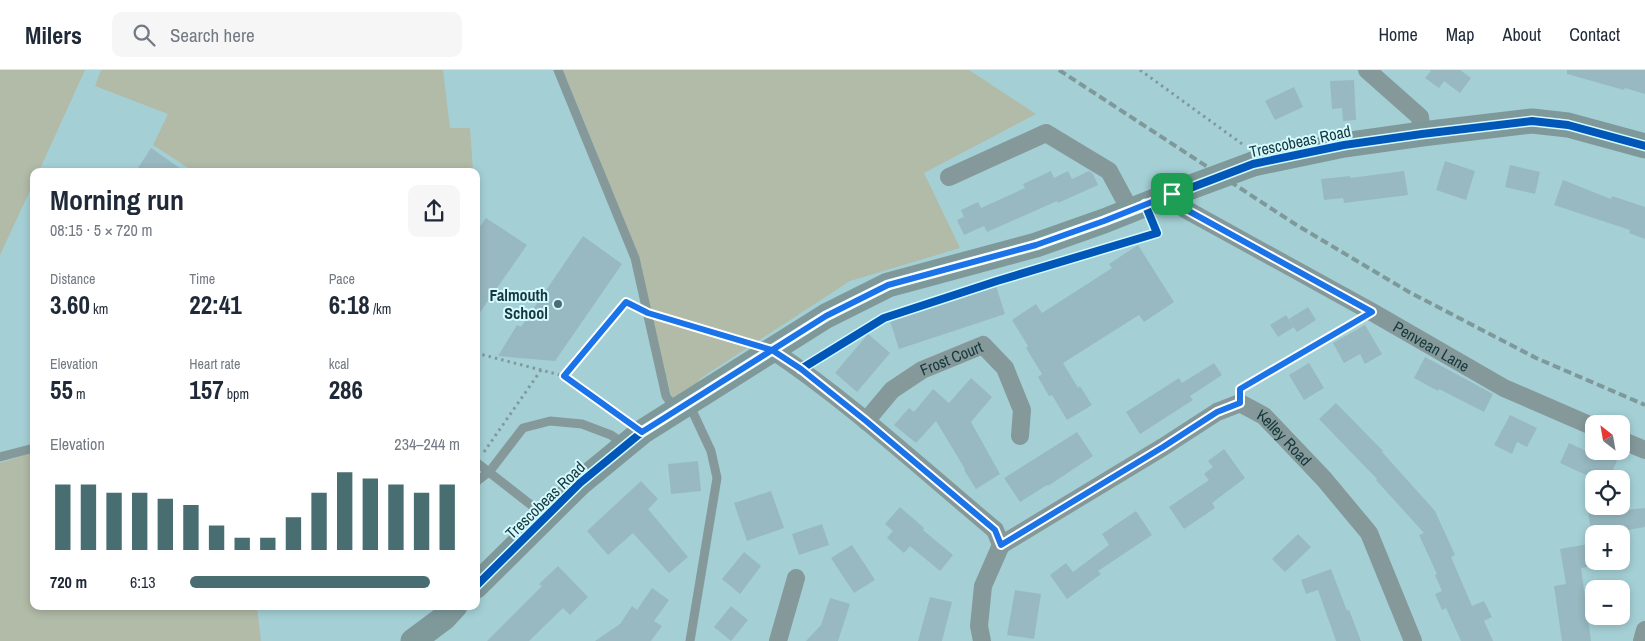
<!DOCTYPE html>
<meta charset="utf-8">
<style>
body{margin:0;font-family:"Archivo Narrow",sans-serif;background:#f6f6f7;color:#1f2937;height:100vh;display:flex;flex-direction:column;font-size:19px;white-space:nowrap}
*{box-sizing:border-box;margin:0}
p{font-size:16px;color:#747a83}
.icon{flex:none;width:28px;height:28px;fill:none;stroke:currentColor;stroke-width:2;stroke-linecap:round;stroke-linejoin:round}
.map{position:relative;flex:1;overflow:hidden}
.details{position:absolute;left:30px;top:98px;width:450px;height:442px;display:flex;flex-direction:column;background:#fff;border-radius:10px;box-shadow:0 2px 8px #0003}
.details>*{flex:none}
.needle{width:32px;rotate:329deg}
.tools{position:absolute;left:1585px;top:345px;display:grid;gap:10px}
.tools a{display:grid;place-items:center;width:45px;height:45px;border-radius:10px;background:#fff;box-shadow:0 2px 8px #0003;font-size:25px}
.pin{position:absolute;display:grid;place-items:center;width:42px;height:42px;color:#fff;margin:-21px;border-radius:10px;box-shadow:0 2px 8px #0006}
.round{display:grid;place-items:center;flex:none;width:52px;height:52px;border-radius:10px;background:#f6f6f7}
.headline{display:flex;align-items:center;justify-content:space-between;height:85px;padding:0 20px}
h1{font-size:28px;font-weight:700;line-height:38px}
.metrics{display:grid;grid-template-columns:repeat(3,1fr);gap:8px;height:85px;padding:5px 20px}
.metrics div{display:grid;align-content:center}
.metrics b{font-size:25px;font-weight:700}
.metrics small{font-size:14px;font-weight:400}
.metrics p{font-size:14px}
.chart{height:140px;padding:10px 20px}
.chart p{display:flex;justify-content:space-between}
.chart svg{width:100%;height:90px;margin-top:5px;stroke:#486e72;stroke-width:6}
ul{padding:0 20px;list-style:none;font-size:16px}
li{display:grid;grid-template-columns:80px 60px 1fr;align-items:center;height:38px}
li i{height:12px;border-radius:6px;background:#486e72}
header{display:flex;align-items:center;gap:30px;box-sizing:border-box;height:70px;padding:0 25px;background:#fff;border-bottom:1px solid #e0e1e3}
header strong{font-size:24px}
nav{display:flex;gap:28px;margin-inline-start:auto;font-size:18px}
.search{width:350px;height:45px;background:#f6f6f7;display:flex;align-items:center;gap:12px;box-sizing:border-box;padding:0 18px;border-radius:10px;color:#747a83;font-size:19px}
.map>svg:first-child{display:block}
</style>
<header>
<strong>Milers</strong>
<div class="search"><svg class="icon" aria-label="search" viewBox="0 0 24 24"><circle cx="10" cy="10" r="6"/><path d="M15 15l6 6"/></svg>Search here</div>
<nav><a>Home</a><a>Map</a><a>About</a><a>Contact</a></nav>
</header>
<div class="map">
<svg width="1645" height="571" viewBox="0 0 1645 571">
<rect width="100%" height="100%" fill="#a4d0d5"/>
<g fill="#b1bba7">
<path d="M0,0h85l-46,101h-5v11l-34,73z"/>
<path d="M101,0h342l7,58h20l3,43h-280l-40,-26 15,-31 -73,-28z"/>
<path d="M563,0h406l67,44 -112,59 36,75 -110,33 -149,97 -26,32 -40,-152 -39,-108z"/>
<path d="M34,382v154l223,1 4,34h-261v-178z"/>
</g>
<g fill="#98b9c1">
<path d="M1429,0h31l11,8 -11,15 -16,-12 -5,7 -14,-10 6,-7z"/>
<path d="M1567,0h78v24l-20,-6 -1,2 -57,-16z"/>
<path d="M1354,10l2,40 -13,1 -1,-13 -10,1 -2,-28z"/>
<path d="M1294,17l9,20 -28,13 -10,-19z"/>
<path d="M151,78l33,23h-48z"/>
<path d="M1445,91l30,10 -9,29 -30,-10z"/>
<path d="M1510,95l30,7 -5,22 -30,-7z"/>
<path d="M1051,101l3,7 14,-7 4,8 17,-8 4,3 5,11 -40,18 -1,-2 -70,31 -3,-6 -20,9 -7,-15 7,-3 -3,-7 17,-8 3,6 44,-20 -2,-4z"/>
<path d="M1404,101l4,24 -64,8 -1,-5 -19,2 -3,-21 29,-3v2z"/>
<path d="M1563,110l48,19 1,-3 33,11v32l-16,-6 1,-3 -76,-25z"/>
<path d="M486,148l41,27 -51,73v-86z"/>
<path d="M583,166l39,28 -67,97 -57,-5 19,-31 4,2z"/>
<path d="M1138,175l36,57 -30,20 -5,-7 -76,48 15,25 2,-2 12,19 -25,15 -15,-25 -3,1 -11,-19 4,-3 -16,-26 2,-2 -16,-26 24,-16 6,9 70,-45 -3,-4z"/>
<path d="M996,216l9,28 -106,35 -9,-28z"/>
<path d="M1308,237l8,13 -19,12 -8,-13z"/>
<path d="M1286,245l8,12 -16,10 -8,-12z"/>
<path d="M1365,255l17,29 -17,10 -5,-10 -16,9 -11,-20z"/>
<path d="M868,264l22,19 -33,39 -22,-19z"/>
<path d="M1425,287l68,37 -9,18 -45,-23 -1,2 -24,-13z"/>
<path d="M1214,293l8,12 -32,21 3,4 -53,34 -14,-22 53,-34 3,5z"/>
<path d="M1309,293l15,25 -20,12 -15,-25z"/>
<path d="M971,308l21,19 -21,25 29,52 -24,15 -12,-19 1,-1 -29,-48 -20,22 -22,-18 15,-17 5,4 19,-23 16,14z"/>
<path d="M1336,333l47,48 -1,1 53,59 20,44 -4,2 21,49 12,-5 8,16 -8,4 9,20h-32l-15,-33 -4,2 -7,-16 7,-3 -7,-16 2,-1 -18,-39 5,-2 -48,-53 1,-1 -58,-60z"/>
<path d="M1510,345l27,13 -10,19 -10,-5 -5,12 -18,-9z"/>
<path d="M1077,362l16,24 -45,30 -1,-1 -27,17 -16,-24z"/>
<path d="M1569,373l30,14 2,-6h2l15,7 -9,21h-14l-35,-16z"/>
<path d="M1224,379l21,29 -33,25 3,5 -31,21 -15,-22 40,-27 -5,-6 9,-7 -5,-6z"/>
<path d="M698,391l3,30 -30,3 -3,-30z"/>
<path d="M641,411l17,18 -10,10 40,48 -19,16 -36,-40 -25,22 -21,-24z"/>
<path d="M771,421l13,37 -37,13 -13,-38z"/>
<path d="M1587,436h28l1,5 29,-3v19l-40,7h-11l-2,2z"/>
<path d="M900,437l24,21 -1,2 30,25 -13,16 -30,-25 -6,7 -17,-15 6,-7 -8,-7z"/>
<path d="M1136,441l16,24 -54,36 3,3 -34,25 -17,-24 16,-12 7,9 36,-27 -7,-11z"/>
<path d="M822,454l7,21 -30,10 -7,-21z"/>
<path d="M1298,464l13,13 -26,25 -13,-13z"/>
<path d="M1594,473v23l-13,2 10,73h-29l-8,-55 12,-2 -6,-35z"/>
<path d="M852,475l23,35 -21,13 -23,-35z"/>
<path d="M744,482l17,14 -21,28 -18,-15z"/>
<path d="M558,496l30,31 -18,18 -7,-7 -34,33h-42l55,-55 -3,-2z"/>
<path d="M1331,499l16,42 2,-1 12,31h-25l-18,-51 -12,4 -5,-14z"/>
<path d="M652,518l17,12 -15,21 8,5 -11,15h-56l25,-17 12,-18 5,4z"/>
<path d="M1015,520l26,4 -7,45 -27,-4z"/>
<path d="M930,527l22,5 -10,39h-24z"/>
<path d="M830,528l20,6 -12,37h-32l15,-16z"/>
<path d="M731,536l17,14 -17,21 -17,-14z"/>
</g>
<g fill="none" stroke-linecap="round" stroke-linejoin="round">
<g stroke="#82999b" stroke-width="3" stroke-dasharray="2.5 4" stroke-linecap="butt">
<path d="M1140,0l105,76"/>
<path d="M660,246l85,26"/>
<path d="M476,283l88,23 62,-74 7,4"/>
<path d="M564,306l61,44"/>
<path d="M1245,316l111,-65"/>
<path d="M484,382l57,-82"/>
</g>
<g stroke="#85999b" stroke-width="9">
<path d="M558,0l77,188 31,138 9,13"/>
<path d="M689,334l22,47 6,27 -27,163"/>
<path d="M0,387l34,-9"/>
<path d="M476,392l68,53"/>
<path d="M476,412l14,-11 33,-43 27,-7 32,3 29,11 13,9"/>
</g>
<g stroke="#85999b" stroke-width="18">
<path d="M1367,0l53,47 2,17"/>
<path d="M949,107l97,-44 63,38 21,39"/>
<path id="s1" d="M1172,124l13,15 187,103 132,76 90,39"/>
<path d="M772,280c79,53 150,119 223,180l6,15"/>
<path id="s2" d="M866,351l26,-31 30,-20 61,-25 22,23 17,42 -2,26"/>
<path d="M1621,370l24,10"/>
<path id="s3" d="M1001,475l162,-98 54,-35 23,-9 24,13 60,63 45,54 44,108"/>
<path d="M778,571l18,-63"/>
<path d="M982,571l-3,-15 4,-40 18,-41"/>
<path d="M1642,571l3,-11"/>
</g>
<g stroke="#7f999a" stroke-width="25">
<path d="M1253,94l91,-19 78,-11 110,-13 36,4 77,21"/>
<path d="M476,516l104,-103 62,-51 184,-116 62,-31 148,-40 68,-24 68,-27"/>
<path d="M413,571l31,-23 11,-12"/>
</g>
<path stroke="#7f999b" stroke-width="4" stroke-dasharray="8 4" stroke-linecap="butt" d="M1059,0l236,154 114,68 127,66 109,47"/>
<path stroke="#7f999a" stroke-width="25" d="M1172,124l81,-30"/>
<g stroke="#d4faff" stroke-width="11">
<g id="cycleway">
<path d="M801,299l83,-51 113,-37 160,-48 -12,-29"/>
<path d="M476,516l104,-103 62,-51 184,-116 62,-31 148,-40 68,-24 149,-57 91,-19 78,-11 110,-13 36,4 77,21"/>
</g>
</g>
<use href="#cycleway" stroke="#0057b8" stroke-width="8"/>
</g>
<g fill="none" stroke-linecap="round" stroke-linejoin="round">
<g stroke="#fff" stroke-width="10">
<path id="route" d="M1172,124l-68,27 -68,24 -148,40 -62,31 -184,116 -78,-56 62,-74 22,11 124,37 29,19 65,52 129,109 6,15 162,-98 54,-35 23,-9v-14l132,-77 -187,-103 -13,-15"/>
</g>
<use href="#route" stroke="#1a73e8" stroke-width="6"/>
</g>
<circle fill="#486e72" stroke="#d4faff" stroke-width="2" cx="558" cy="234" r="5"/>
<g text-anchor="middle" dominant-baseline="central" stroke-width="4" stroke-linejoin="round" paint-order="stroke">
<g font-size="16" fill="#17393d" stroke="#d4faff">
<text transform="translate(1300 71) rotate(-12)">Trescobeas Road</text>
<text stroke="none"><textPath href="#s1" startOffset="302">Penvean Lane</textPath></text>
<text stroke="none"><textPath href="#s2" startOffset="108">Frost Court</textPath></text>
<text stroke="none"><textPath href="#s3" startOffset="335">Kelley Road</textPath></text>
<text transform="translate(545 430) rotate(-44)">Trescobeas Road</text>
</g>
<g font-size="16" font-weight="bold" fill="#17393d" stroke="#d4faff" text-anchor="end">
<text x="548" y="225">Falmouth<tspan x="548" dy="18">School</tspan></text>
</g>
</g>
</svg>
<div class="tools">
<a><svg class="needle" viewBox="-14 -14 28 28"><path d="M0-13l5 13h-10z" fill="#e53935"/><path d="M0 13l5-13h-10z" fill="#747a83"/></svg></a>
<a><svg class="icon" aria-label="locate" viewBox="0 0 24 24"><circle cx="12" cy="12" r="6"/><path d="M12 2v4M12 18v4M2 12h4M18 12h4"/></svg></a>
<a>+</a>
<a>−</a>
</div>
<div class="pin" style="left:1172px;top:124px;background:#1e9e55"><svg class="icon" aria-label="arrive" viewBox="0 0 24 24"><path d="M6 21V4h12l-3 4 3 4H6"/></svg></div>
<section class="details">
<div class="headline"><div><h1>Morning run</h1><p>08:15 · 5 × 720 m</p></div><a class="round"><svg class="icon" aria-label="share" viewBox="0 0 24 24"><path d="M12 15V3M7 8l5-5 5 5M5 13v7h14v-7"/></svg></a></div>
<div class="metrics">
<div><p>Distance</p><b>3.60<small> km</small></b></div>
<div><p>Time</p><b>22:41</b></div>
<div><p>Pace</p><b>6:18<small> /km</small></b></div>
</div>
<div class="metrics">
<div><p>Elevation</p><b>55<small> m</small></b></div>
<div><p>Heart rate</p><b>157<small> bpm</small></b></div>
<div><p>kcal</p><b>286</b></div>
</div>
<div class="chart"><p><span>Elevation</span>234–244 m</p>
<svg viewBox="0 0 160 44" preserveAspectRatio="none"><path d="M5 44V12M15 44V12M25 44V16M35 44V16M45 44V19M55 44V22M65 44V32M75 44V38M85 44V38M95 44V28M105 44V16M115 44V6M125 44V9M135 44V12M145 44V16M155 44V12"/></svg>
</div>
<ul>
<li><b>720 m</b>6:13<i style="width:89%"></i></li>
</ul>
</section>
</div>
